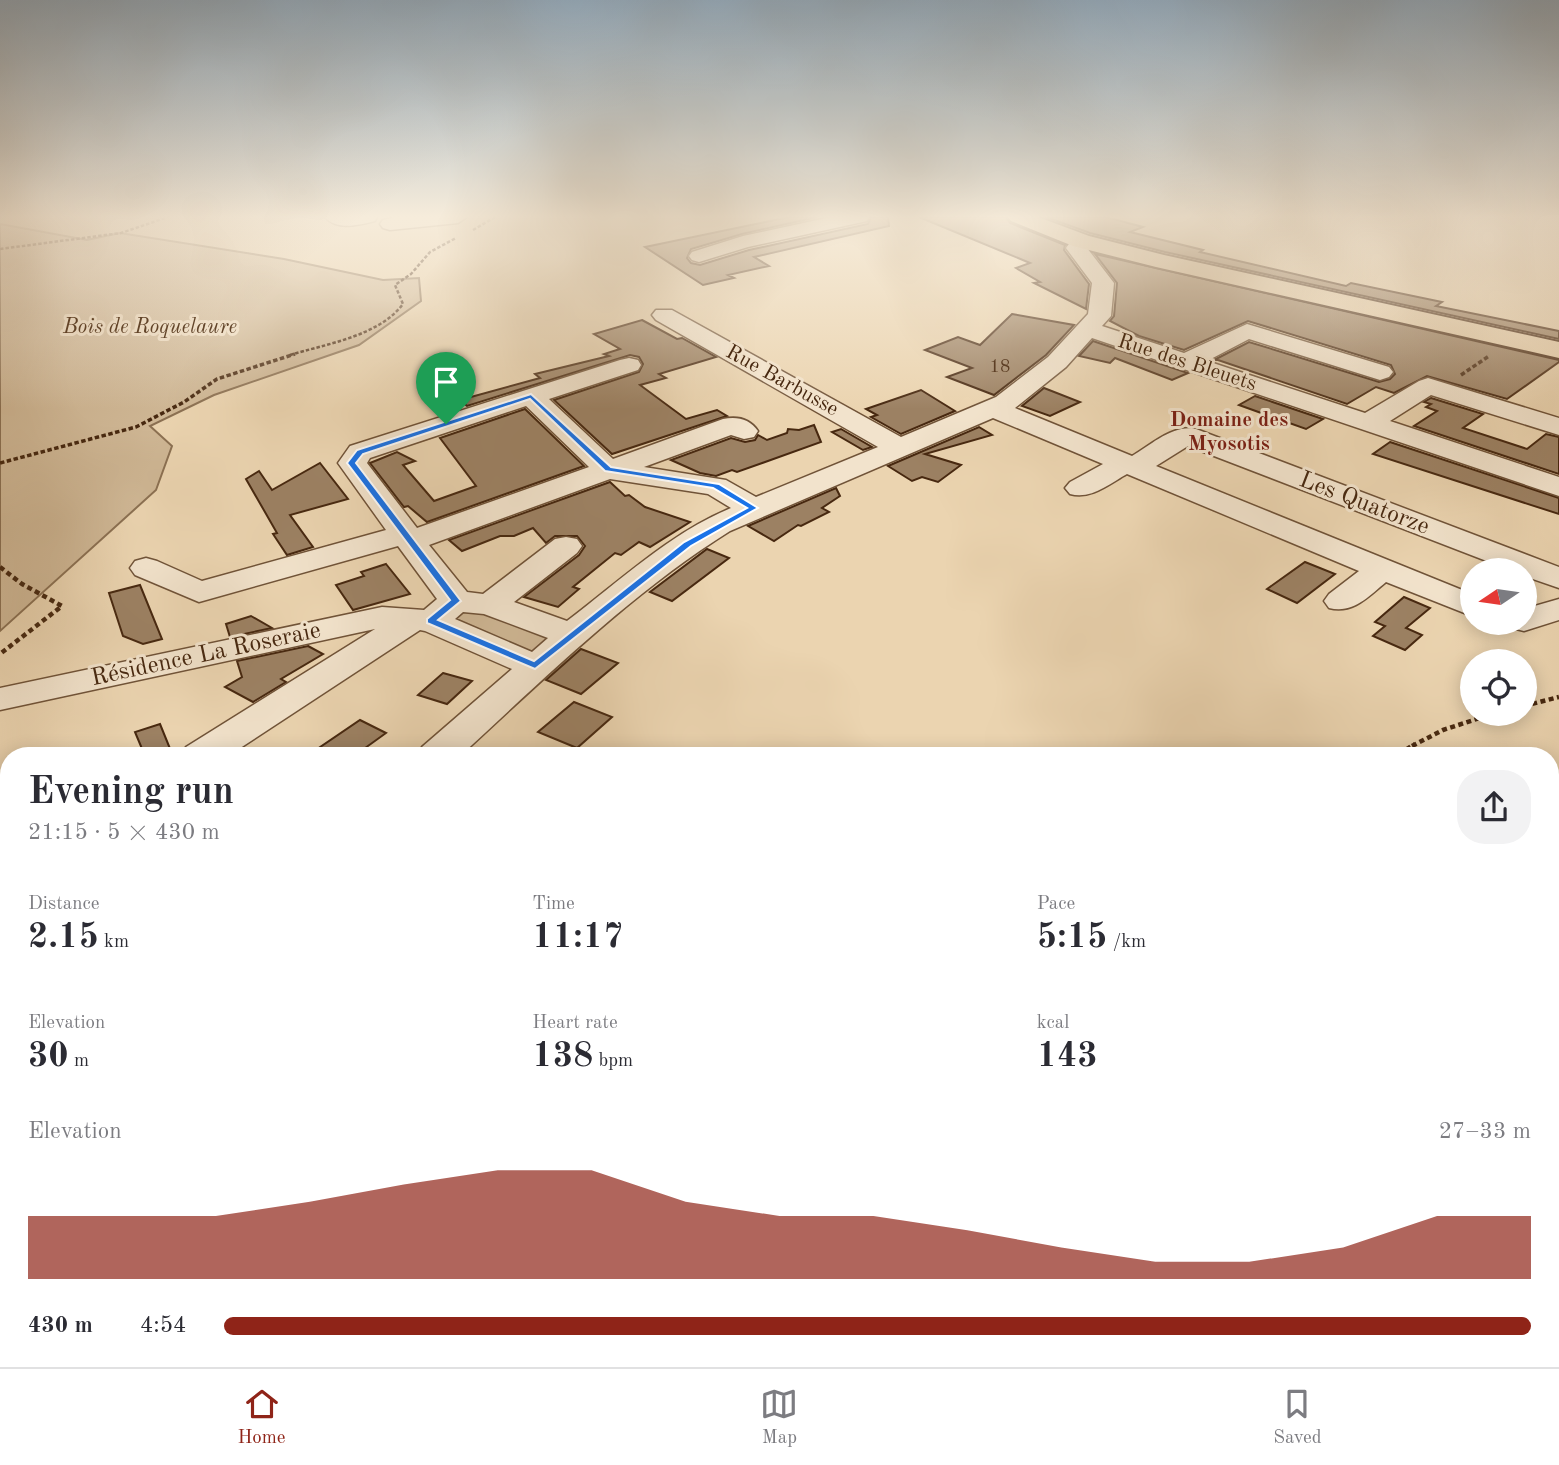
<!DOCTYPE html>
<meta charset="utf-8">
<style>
body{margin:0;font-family:"Old Standard TT",serif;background:#f2f2f3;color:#2b2b33;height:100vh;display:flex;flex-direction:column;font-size:26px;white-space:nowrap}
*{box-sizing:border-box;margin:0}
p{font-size:23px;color:#7c7c81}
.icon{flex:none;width:38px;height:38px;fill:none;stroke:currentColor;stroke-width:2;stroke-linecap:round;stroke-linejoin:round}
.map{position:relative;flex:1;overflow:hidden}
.drawer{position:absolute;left:0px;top:747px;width:1559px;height:621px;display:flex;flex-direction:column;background:#fff;border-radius:28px 28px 0 0;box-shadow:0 4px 18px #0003}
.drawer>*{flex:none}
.needle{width:46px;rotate:257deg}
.fabs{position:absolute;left:1460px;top:558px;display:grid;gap:14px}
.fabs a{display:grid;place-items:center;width:77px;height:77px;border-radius:50%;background:#fff;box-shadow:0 4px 18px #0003;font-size:35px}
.pin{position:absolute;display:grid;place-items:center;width:60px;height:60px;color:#fff;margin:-72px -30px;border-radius:50% 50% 50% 0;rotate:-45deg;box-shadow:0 0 7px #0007}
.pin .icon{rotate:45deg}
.round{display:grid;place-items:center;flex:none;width:74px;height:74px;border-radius:28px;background:#f2f2f3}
.headline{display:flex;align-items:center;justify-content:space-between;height:119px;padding:0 28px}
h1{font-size:38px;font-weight:700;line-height:52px}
.figures{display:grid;grid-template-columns:repeat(3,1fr);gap:10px;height:119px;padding:7px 28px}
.figures div{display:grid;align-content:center}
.figures b{font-size:35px;font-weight:700}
.figures small{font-size:19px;font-weight:400}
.figures p{font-size:19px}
.chart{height:196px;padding:14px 28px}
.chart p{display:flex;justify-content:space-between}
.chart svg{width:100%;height:126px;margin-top:7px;fill:#8f2418;opacity:.7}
ul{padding:0 28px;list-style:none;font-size:23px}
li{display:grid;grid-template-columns:112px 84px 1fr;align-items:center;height:52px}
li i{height:18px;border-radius:9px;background:#8f2418}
.menu{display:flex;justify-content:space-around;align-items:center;height:98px;border-top:2px solid #e1e1e2;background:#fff;font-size:19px;color:#7c7c81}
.menu a{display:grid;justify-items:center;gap:4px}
.menu .selected{color:#8f2418}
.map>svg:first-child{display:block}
</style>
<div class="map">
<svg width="1559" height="1367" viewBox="0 0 1559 1367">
<rect width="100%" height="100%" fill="#ebd4b0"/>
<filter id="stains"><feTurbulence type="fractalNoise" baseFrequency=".00286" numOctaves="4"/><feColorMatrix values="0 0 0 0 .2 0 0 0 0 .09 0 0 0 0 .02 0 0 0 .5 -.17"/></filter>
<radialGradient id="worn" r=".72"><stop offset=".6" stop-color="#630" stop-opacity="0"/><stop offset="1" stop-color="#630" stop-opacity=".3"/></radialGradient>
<g fill="#cfb795" stroke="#8b7052" stroke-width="2">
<path d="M0,224l87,16 33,-7 164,26 99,21 36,-2 2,23 -62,44 -145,50 -64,31 22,20 -16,44 -156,141z"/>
<path d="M480,607l81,29 -27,22 -78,-33 -4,-8 12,-9z"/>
</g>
<g fill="#9c8163" stroke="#472810" stroke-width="2">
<path d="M789,217h28l-75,17 -51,15 -4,9 4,5 9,2 49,-15 119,-26 3,-7h17l1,9 -135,31 15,9 -41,9 6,3 -31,7 -58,-38z"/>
<path d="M919,217h87l4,6 55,22 -1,5 25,34 -3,25 -52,-26 6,-1 -24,-14 14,-5z"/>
<path d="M1046,217h60l37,10 -13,5 73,18 -3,2 146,34 5,-3 91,19 -6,4 123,25v8l-394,-87 -75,-19z"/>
<path d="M1095,254l464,106v2l-52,37 -80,-23 -33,17 -18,-6 -29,17 -129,-44h-4l35,-18 130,40 11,-3 5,-5 -4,-9 -143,-44 -64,29 -45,-14 -29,-15 4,-5 3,-33z"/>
<path d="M1012,314l62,11 -28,30 -52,40 -47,-18 25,-9 -47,-18 33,-13 22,8z"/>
<path d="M642,320l35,19 5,-1 34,19 -57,17 7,4 -26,7 46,34 31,-9 10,6 -115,38 -58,-54 85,-28 4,-8 -4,-7 -9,-2 -163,51 -7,-6 80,-22 -5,-4 74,-18 -5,-2 16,-5 -26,-15z"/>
<path d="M1093,341l95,32 -16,7 -57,-22 -5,5 -31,-7z"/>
<path d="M1044,388l36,14 -30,14 -28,-10z"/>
<path d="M921,390l34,21 -54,23 -30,-17 6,-2 -11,-6z"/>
<path d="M1255,396l68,23 -17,10 -67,-24z"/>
<path d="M1431,398l52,16 -20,14 64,21 19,-15 13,3v37l-145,-48 23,-15 -11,-4 5,-3 -7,-2z"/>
<path d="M525,409l59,57 -157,56 -19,-16 -4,1 -34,-44 27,-11 18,9 -12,4 31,36 42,-15 -36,-48z"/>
<path d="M814,425l7,17 -84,30 -5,-2 -16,6 -16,-3 -29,-13 60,-22 14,4 10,-2 3,-5 9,5 20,-7 1,-4 11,1z"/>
<path d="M979,427l13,8 -67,19 36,11 -23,17 -16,-5 -10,4 -24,-15z"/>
<path d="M841,429l31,18 -9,3 -31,-18z"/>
<path d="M1390,442l169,56v16l-186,-60z"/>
<path d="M320,463l28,36 -58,16 23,32 -26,8 -14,-21 4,-1 -31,-54 13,-8 13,19z"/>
<path d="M610,482l15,14 4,-1 16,12 45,15 -40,25 -11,-5 -18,13 -6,-2 -42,34 6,2 -21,18 -34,-10 55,-42 6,-9 -8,-10h-22l-9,7 -13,-15 -19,8h-14l-38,15 -13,-11z"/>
<path d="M836,488l4,8 -18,12 7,4 -28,14 -3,-1 -24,16 -26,-15z"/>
<path d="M707,549l22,9 -57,43 -22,-9z"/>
<path d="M1305,562l30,12 -38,29 -30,-14z"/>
<path d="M386,564l24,30 -57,16 -17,-25 28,-9 -3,-4z"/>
<path d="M140,585l22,54 -19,5 -20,-8 -14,-43z"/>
<path d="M1404,597l26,11 -24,20 16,7 -17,15 -32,-14 12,-10 -10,-4z"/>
<path d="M251,616l21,12 -42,9 -4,-13z"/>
<path d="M308,646l15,8 -42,25 5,3 -33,20 -28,-15 17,-10 -5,-16z"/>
<path d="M581,649l37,14 -37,31 -35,-14z"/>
<path d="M443,673l29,8 -25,23 -29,-9z"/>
<path d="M574,702l38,15 -35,31 -39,-16z"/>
<path d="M360,720l26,13 -32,23h-47z"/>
<path d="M160,724l13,32h-28l-10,-24z"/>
</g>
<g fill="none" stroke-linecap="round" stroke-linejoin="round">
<g stroke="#705338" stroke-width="3">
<g id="minor">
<path d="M325,217h52l-2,4c-16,4 -38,10 -50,-4z"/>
<path d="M397,217h70l-9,6 -68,7 -7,-2 -3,-4 3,-4z"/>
<path d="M831,217h38l-2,4 -119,26 -49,15 -7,-2 -3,-4 3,-4 51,-16z"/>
<path d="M1081,235l7,2 3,4 -4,7 27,35 -3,33 -9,10 82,27 63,-29 142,43 4,5 -4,5 -9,3 -131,-41 -42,22 158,52 54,-32 9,-3 131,40v17l-128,-40 -41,26 169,56v19l-467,-158 -26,29 -51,41 117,48c19,-11 41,-32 64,-27l363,138v21l-35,-12v-6h-14l-322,-124 -32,20 316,128v22l-86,-34c-18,15 -33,32 -57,26l-5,-7 5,-7 30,-23 -232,-97c-18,10 -36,26 -57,20l-5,-6 5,-6 33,-18 -110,-46 -263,113c-99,62 -184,146 -270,225h-44l6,-9 90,-78 -87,-38 -5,-1 -192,126h-48l6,-9 189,-118 -375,81v-22l382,-81 42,3 13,-11 -39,-53 -199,56 -64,-27 -5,-7 5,-7 11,-3 11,3 45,20 184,-51 -48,-67 12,-17 270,-86 9,-2 9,2 3,5 -3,5 -89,29 64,60 110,-40c14,-3 27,0 35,12l-4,6 -10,2 -13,-4 -87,32 82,13 30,17 122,-50 -222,-127 -4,-5 4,-5h16l229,127 95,-40 52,-40 40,-43 4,-31 -26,-35 8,-11zM526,406l63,61 -172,61 -50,-65 3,-5zM610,479l98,15 23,14c-61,25 -111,73 -164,113l-53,-19 63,-49 5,-7 -5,-7 -11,-2 -11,2 -72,55 -16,-2 -38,-47zM463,612l21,2 64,24 -16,14 -77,-33z"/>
<path d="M1559,599v21l-35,11 -12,-3 -4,-5h16v-14z"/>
<path d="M9,826v30l-9,2v-30z"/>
<path d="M9,1048v47l-9,3v-47z"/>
</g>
</g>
<g stroke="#472810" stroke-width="4">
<path id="major" d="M1008,217h30l51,19 75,19 395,87v16l-403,-91 -83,-21 -62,-25z"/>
</g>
<g stroke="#472810" stroke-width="2.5" stroke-dasharray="3.5 2" stroke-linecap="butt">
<path d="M473,230l22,-13"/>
<path d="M0,249l121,-16 47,-16"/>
<path d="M290,355c36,-11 89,-19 113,-51l-8,-19 16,-11 19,-22 26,-14"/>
</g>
<g stroke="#472810" stroke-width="3.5" stroke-dasharray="4.5 2.5" stroke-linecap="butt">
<path d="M1461,375l28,-19"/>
<path d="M0,463l136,-36 48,-25 33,-23 78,-25"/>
</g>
<g stroke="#472810" stroke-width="4.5" stroke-dasharray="5 3.5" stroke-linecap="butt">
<path d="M0,567l22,17 40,22 -62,48"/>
<path d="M1524,706l35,-9"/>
<path d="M1412,746l31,-16 49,-16"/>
</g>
<path stroke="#472810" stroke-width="5" stroke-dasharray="6 4.5" stroke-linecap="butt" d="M1397,756l18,-12"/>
<path stroke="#472810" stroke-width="7" stroke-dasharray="8 5" stroke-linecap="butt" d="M912,1367l2,-7"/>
<use href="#minor" fill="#f2e3cc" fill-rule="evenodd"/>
<use href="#major" fill="#ebd4b0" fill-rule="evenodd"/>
</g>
<linearGradient id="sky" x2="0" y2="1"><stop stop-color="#93aabc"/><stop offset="0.53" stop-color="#f6ecdb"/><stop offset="1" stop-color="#f6ecdb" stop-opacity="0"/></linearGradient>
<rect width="1559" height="409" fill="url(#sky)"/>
<path fill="#1a73e8" stroke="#fff" stroke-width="2" fill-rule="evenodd" d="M531,394l80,73 108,17 39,24 -67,38 -156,123 -108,-46v-4l23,-19 -103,-137 10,-13zM530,399l75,72 108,17 34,20 -63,34 -150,119 -96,-41 23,-19 -105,-138 7,-9z"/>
<g text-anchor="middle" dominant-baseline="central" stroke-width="6" stroke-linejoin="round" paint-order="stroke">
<g font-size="18" fill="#5c3e25">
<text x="1000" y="367">18</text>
</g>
<g font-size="21" font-style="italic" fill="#62452b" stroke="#f2e3cc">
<text x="150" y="327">Bois de Roquelaure</text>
</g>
<g font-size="21" fill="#472810" stroke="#f2e3cc">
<text transform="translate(1187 363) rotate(18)">Rue des Bleuets</text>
<text transform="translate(782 381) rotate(29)">Rue Barbusse</text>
</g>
<g font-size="21" font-weight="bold" fill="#7a1f14" stroke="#f2e3cc">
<text x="1229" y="420">Domaine des<tspan x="1229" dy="24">Myosotis</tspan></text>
</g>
<g font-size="24" fill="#472810" stroke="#f2e3cc">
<text transform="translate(1364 504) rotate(21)">Les Quatorze</text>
<text transform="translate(206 655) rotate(-12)">Résidence La Roseraie</text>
</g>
</g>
<rect width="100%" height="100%" filter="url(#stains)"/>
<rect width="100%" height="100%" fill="url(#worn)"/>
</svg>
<div class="fabs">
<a><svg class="needle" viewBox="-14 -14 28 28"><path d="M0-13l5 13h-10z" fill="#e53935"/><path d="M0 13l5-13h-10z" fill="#7c7c81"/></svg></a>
<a><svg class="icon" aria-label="locate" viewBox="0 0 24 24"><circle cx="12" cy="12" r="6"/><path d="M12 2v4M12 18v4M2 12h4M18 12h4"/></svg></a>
</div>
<div class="pin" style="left:446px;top:424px;background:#1e9e55"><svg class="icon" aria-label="arrive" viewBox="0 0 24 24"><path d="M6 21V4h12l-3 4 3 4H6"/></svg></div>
<section class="drawer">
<div class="headline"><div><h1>Evening run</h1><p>21:15 · 5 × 430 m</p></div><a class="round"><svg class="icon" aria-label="share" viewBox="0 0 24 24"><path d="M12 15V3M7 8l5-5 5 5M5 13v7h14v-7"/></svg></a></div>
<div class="figures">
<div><p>Distance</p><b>2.15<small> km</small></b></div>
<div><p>Time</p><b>11:17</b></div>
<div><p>Pace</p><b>5:15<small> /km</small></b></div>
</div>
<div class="figures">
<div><p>Elevation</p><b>30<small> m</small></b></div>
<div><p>Heart rate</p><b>138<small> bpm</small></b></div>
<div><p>kcal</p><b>143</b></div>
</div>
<div class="chart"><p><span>Elevation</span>27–33 m</p>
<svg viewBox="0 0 160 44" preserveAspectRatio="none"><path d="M0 44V22L10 22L20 22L30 17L40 11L50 6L60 6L70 17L80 22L90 22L100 27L110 33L120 38L130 38L140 33L150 22L160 22V44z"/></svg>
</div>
<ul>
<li><b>430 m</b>4:54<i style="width:100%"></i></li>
</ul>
</section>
</div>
<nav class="menu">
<a class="selected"><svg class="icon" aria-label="home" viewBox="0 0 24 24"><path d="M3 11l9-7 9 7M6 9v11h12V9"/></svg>Home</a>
<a><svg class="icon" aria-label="map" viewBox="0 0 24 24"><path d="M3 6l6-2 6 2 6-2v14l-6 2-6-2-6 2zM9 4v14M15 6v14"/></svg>Map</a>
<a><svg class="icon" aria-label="saved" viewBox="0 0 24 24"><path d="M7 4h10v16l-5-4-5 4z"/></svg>Saved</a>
</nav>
